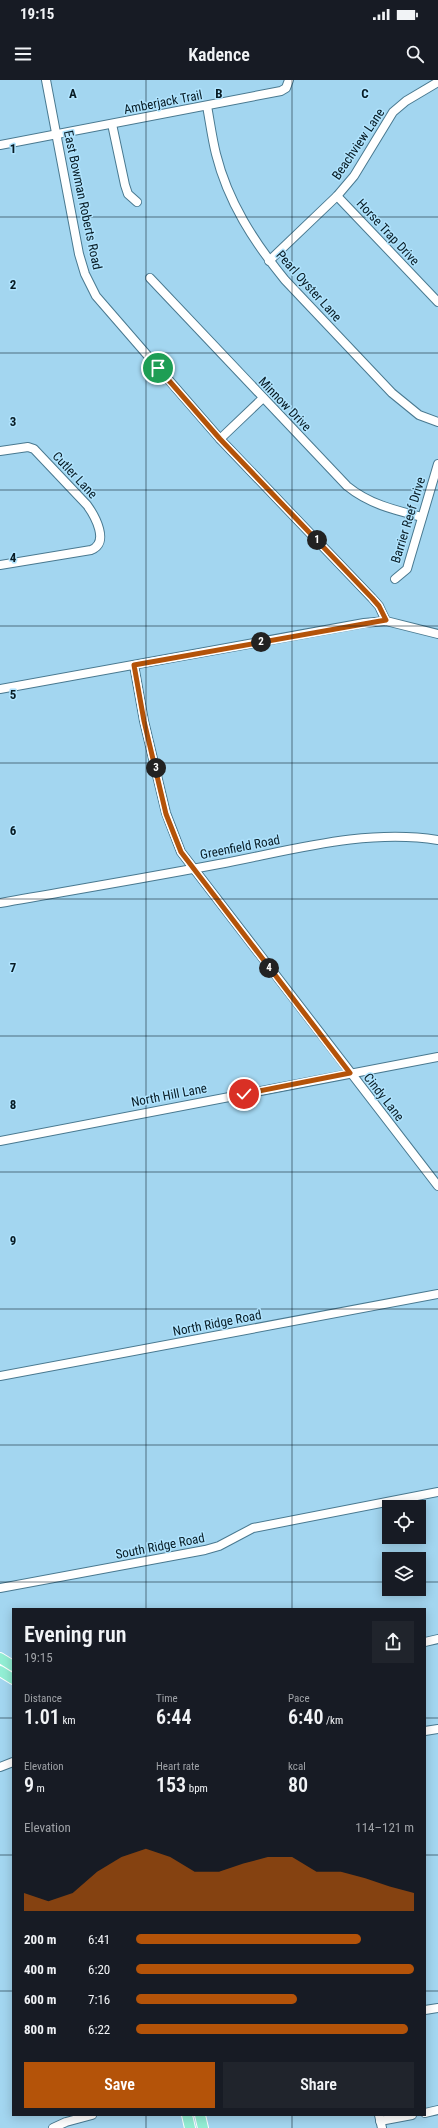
<!DOCTYPE html>
<meta charset="utf-8">
<style>
body{margin:0;font-family:"Roboto Condensed",sans-serif;background:#20242c;color:#f1f3f6;height:100vh;display:flex;flex-direction:column;font-size:15px;white-space:nowrap}
*{box-sizing:border-box;margin:0}
p{font-size:13px;color:#9ea1a6}
.icon{flex:none;width:22px;height:22px;fill:none;stroke:currentColor;stroke-width:2;stroke-linecap:round;stroke-linejoin:round}
.map{position:relative;flex:1;overflow:hidden}
.panel{position:absolute;left:12px;top:1528px;width:414px;height:508px;display:flex;flex-direction:column;background:#171b24;border-radius:0px;box-shadow:0 2px 10px #0003}
.panel>*{flex:none}
.controls{position:absolute;left:382px;top:1420px;display:grid;gap:8px}
.controls a{display:grid;place-items:center;width:44px;height:44px;border-radius:0px;background:#171b24;box-shadow:0 2px 10px #0003;font-size:20px}
.pin{position:absolute;display:grid;place-items:center;width:34px;height:34px;color:#fff;margin:-17px;border:2px solid #fff;border-radius:50%;box-shadow:0 1px 4px #0007}
.km{position:absolute;width:20px;height:20px;margin:-10px;border-radius:50%;background:#222;color:#fff;font-size:11px;line-height:20px;text-align:center}
.round{display:grid;place-items:center;flex:none;width:42px;height:42px;border-radius:0px;background:#20242c}
.overview{display:flex;align-items:center;justify-content:space-between;height:68px;padding:0 12px}
h1{font-size:22px;font-weight:600;line-height:30px}
.metrics{display:grid;grid-template-columns:repeat(3,1fr);gap:6px;height:68px;padding:4px 12px}
.metrics div{display:grid;align-content:center}
.metrics b{font-size:20px;font-weight:600}
.metrics small{font-size:11px;font-weight:400}
.metrics p{font-size:11px}
.chart{height:112px;padding:8px 12px}
.chart p{display:flex;justify-content:space-between}
.chart svg{width:100%;height:72px;margin-top:4px;fill:#b45309;opacity:.7}
.button{display:flex;gap:8px;margin-top:auto;padding:8px 12px}
.button a{flex:1;height:46px;border-radius:0px;background:#b45309;color:#fff;font-size:16px;font-weight:600;line-height:46px;text-align:center}
.button a+a{background:#20242c;color:#f1f3f6}
ul{padding:0 12px;list-style:none;font-size:13px}
li{display:grid;grid-template-columns:64px 48px 1fr;align-items:center;height:30px}
li i{height:10px;border-radius:5px;background:#b45309}
.status{display:flex;justify-content:space-between;align-items:center;height:28px;padding:0 20px;background:#171b24;direction:ltr}
.status svg{height:11px;fill:currentColor}
header{display:flex;justify-content:space-between;align-items:center;height:52px;padding:0 12px;background:#171b24;font-size:18px;font-weight:600}
.map>svg:first-child{display:block}
</style>
<div class="status"><b>19:15</b><svg viewBox="0 0 49 12"><path d="M0 12V9h3v3zM5 12V6h3v6zM10 12V3h3v9zM15 12V0h3v12zM26 1h20v11H26zM47 4h2v5h-2z"/></svg></div>
<header><svg class="icon" aria-label="menu" viewBox="0 0 24 24"><path d="M4 6h16M4 12h16M4 18h16"/></svg>Kadence<svg class="icon" aria-label="search" viewBox="0 0 24 24"><circle cx="10" cy="10" r="6"/><path d="M15 15l6 6"/></svg></header>
<div class="map">
<svg width="438" height="2048" viewBox="0 0 438 2048">
<rect width="100%" height="100%" fill="#a3d6f0"/>
<g fill="none" stroke-linecap="round" stroke-linejoin="round">
<g stroke="#497990" stroke-width="10">
<g id="minor">
<path d="M46,0l33,174 6,20 11,22 124,143 152,159 7,8 7,15"/>
<path d="M207,26c3,16 5,32 9,48 12,48 38,88 69,126l107,113 27,22 19,7"/>
<path d="M112,44l13,61 3,9 9,8"/>
<path d="M0,65l281,-54 5,-3 3,-8"/>
<path d="M337,116l101,106"/>
<path d="M269,181l68,-65 17,-20 39,-64 13,-11 32,-19"/>
<path d="M150,198l197,208c22,18 47,24 75,31"/>
<path d="M220,359l43,-41"/>
<path d="M0,371l28,-4 6,2 53,56c8,11 23,38 4,45l-91,15"/>
<path d="M395,499l12,-10 2,-7 29,-98"/>
<path d="M134,585l10,56 22,92 15,39 257,334"/>
<path d="M0,609l364,-66 22,-2 52,13"/>
<path d="M0,823c73,-13 146,-25 219,-39 70,-13 147,-36 219,-24"/>
<path d="M0,1061l438,-84"/>
<path d="M0,1296l438,-82"/>
<path d="M0,1508l205,-38 14,-4 34,-18 185,-36"/>
<path d="M425,1562l13,-3"/>
<path d="M425,1651l13,-2"/>
<path d="M0,1687l13,-5"/>
<path d="M425,1930l13,-2"/>
<path d="M425,2033l13,-3"/>
<path d="M379,2035l3,13"/>
<path d="M380,2041l32,-6"/>
<path d="M53,2048l13,-6 26,-7"/>
</g>
</g>
<g stroke="#fff" stroke-width="12">
<g id="major">
<path d="M0,1578l13,8"/>
<path d="M0,1591l13,8"/>
<path d="M187,2035l3,13"/>
<path d="M200,2035l3,13"/>
</g>
</g>
<use href="#minor" stroke="#fff" stroke-width="8"/>
<use href="#major" stroke="#92eed4" stroke-width="10"/>
</g>
<g fill="none" stroke-linecap="round" stroke-linejoin="round">
<g stroke="#fff" stroke-width="8">
<path id="route" d="M158,288l62,71 152,159 7,8 7,14 -252,45 10,56 22,93 15,38 169,221 -106,21"/>
</g>
<use href="#route" stroke="#b45309" stroke-width="5"/>
</g>
<path fill="none" stroke="#071b24" stroke-width="1" stroke-opacity="0.55" d="M146,0v1529M292,0v1529M0,137h438M0,273h438M0,410h438M0,546h438M0,683h438M0,819h438M0,956h438M0,1092h438M0,1229h438M0,1365h438M0,1502h389M419,1502h19M0,1638h13M425,1638h13M0,1775h13M425,1775h13M0,1911h13M425,1911h13M146,2035v13M292,2035v13"/>
<g text-anchor="middle" dominant-baseline="central" stroke-width="3" stroke-linejoin="round" paint-order="stroke">
<g font-size="13" fill="#071b24" stroke="#b0e3fd">
<text transform="translate(163 22) rotate(-11)">Amberjack Trail</text>
<text transform="translate(358 64) rotate(-56)">Beachview Lane</text>
<text transform="translate(83 120) rotate(78)">East Bowman Roberts Road</text>
<text transform="translate(388 152) rotate(47)">Horse Trap Drive</text>
<text transform="translate(309 206) rotate(48)">Pearl Oyster Lane</text>
<text transform="translate(285 324) rotate(46)">Minnow Drive</text>
<text transform="translate(75 395) rotate(47)">Cutler Lane</text>
<text transform="translate(408 440) rotate(-73)">Barrier Reef Drive</text>
<text transform="translate(240 767) rotate(-11)">Greenfield Road</text>
<text transform="translate(169 1015) rotate(-11)">North Hill Lane</text>
<text transform="translate(384 1017) rotate(52)">Cindy Lane</text>
<text transform="translate(217 1243) rotate(-11)">North Ridge Road</text>
<text transform="translate(160 1466) rotate(-11)">South Ridge Road</text>
</g>
</g>
<g font-size="13" text-anchor="middle" font-weight="bold" fill="#071b24" stroke="#b0e3fd" stroke-width="3" stroke-linejoin="round" paint-order="stroke">
<text x="73" y="18">A</text>
<text x="219" y="18">B</text>
<text x="365" y="18">C</text>
<text x="13" y="73">1</text>
<text x="13" y="209">2</text>
<text x="13" y="346">3</text>
<text x="13" y="482">4</text>
<text x="13" y="619">5</text>
<text x="13" y="755">6</text>
<text x="13" y="892">7</text>
<text x="13" y="1029">8</text>
<text x="13" y="1165">9</text>
</g>
</svg>
<div class="controls">
<a><svg class="icon" aria-label="locate" viewBox="0 0 24 24"><circle cx="12" cy="12" r="6"/><path d="M12 2v4M12 18v4M2 12h4M18 12h4"/></svg></a>
<a><svg class="icon" aria-label="layers" viewBox="0 0 24 24"><path d="M12 4l9 5-9 5-9-5zM3 14l9 5 9-5"/></svg></a>
</div>
<div class="pin" style="left:158px;top:288px;background:#1e9e55"><svg class="icon" aria-label="arrive" viewBox="0 0 24 24"><path d="M6 21V4h12l-3 4 3 4H6"/></svg></div>
<div class="pin" style="left:244px;top:1014px;background:#d93025"><svg class="icon" aria-label="check" viewBox="0 0 24 24"><path d="M5 12l5 5 9-10"/></svg></div>
<b class="km" style="left:317px;top:460px">1</b>
<b class="km" style="left:261px;top:562px">2</b>
<b class="km" style="left:156px;top:688px">3</b>
<b class="km" style="left:269px;top:888px">4</b>
<section class="panel">
<div class="overview"><div><h1>Evening run</h1><p>19:15</p></div><a class="round"><svg class="icon" aria-label="share" viewBox="0 0 24 24"><path d="M12 15V3M7 8l5-5 5 5M5 13v7h14v-7"/></svg></a></div>
<div class="metrics">
<div><p>Distance</p><b>1.01<small> km</small></b></div>
<div><p>Time</p><b>6:44</b></div>
<div><p>Pace</p><b>6:40<small> /km</small></b></div>
</div>
<div class="metrics">
<div><p>Elevation</p><b>9<small> m</small></b></div>
<div><p>Heart rate</p><b>153<small> bpm</small></b></div>
<div><p>kcal</p><b>80</b></div>
</div>
<div class="chart"><p><span>Elevation</span>114–121 m</p>
<svg viewBox="0 0 160 44" preserveAspectRatio="none"><path d="M0 44V33L10 38L20 33L30 20L40 11L50 6L60 11L70 20L80 20L90 15L100 11L110 11L120 20L130 20L140 24L150 29L160 33V44z"/></svg>
</div>
<ul>
<li><b>200 m</b>6:41<i style="width:81%"></i></li>
<li><b>400 m</b>6:20<i style="width:100%"></i></li>
<li><b>600 m</b>7:16<i style="width:58%"></i></li>
<li><b>800 m</b>6:22<i style="width:98%"></i></li>
</ul>
<div class="button"><a>Save</a><a>Share</a></div>
</section>
</div>
